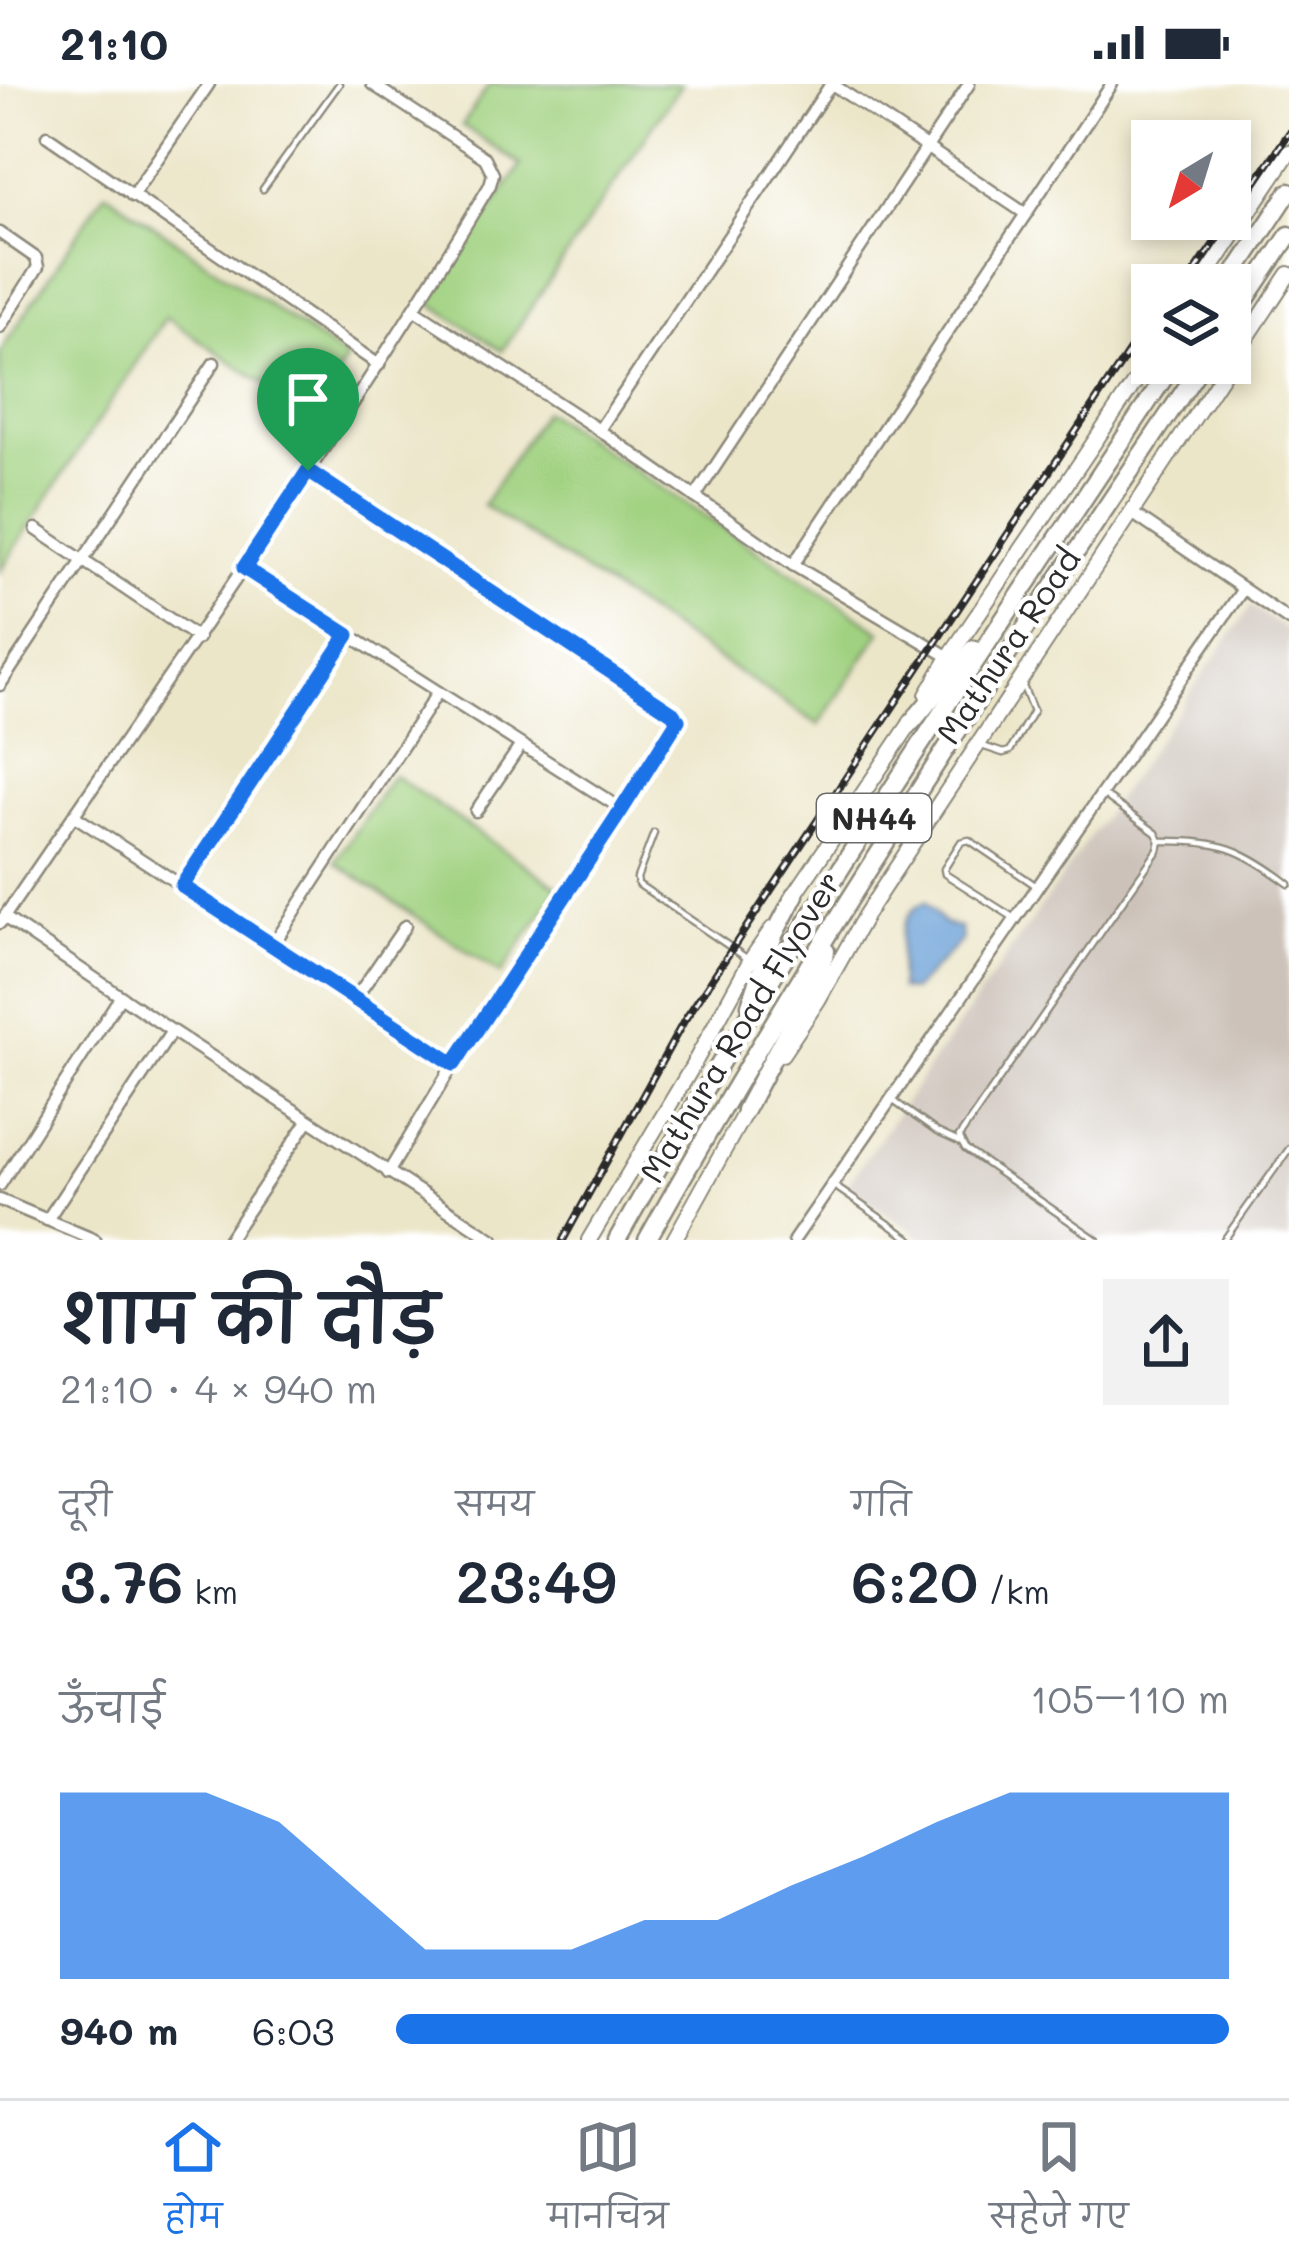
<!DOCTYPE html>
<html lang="hi">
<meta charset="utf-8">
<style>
body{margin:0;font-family:Mali,"Playpen Sans Deva",sans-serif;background:#f2f2f3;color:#1f2937;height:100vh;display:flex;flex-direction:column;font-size:45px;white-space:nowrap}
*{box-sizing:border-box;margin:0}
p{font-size:39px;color:#747a83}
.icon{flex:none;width:66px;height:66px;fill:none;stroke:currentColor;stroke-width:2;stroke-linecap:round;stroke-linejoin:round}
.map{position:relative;height:1156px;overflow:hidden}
.side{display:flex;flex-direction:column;background:#fff;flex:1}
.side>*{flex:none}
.needle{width:78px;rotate:218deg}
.controls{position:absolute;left:1131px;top:36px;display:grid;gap:24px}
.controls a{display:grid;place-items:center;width:120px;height:120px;border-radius:0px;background:#fff;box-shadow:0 6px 18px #0003;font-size:60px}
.pin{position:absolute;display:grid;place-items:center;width:102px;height:102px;color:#fff;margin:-123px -51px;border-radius:50% 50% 50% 0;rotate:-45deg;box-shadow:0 0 12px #0007}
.pin .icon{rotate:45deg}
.round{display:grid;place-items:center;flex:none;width:126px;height:126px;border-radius:0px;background:#f2f2f3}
.overview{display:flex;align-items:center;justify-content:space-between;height:204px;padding:0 60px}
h1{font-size:66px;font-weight:600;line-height:90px}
.stats{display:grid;grid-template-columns:repeat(3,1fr);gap:18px;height:204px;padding:12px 60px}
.stats div{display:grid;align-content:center}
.stats b{font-size:60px;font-weight:600}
.stats small{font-size:33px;font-weight:400}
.stats p{font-size:33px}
.chart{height:336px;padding:24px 60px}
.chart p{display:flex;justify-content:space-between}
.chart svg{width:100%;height:216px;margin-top:12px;fill:#1a73e8;opacity:.7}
ul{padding:0 60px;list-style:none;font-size:39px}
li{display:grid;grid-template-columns:192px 144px 1fr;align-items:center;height:90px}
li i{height:30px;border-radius:15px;background:#1a73e8}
.status{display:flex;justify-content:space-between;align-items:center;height:84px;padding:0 60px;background:#fff;direction:ltr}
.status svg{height:33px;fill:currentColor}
.menu{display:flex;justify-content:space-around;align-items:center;height:168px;border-top:3px solid #e0e1e3;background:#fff;font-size:33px;color:#747a83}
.menu a{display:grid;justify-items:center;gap:6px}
.menu .selected{color:#1a73e8}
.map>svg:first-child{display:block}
</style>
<div class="status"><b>21:10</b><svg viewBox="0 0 49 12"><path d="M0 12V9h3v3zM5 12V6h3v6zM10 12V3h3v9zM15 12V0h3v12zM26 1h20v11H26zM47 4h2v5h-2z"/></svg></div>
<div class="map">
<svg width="1289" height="1156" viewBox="0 0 1289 1156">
<rect width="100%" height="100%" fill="#fff"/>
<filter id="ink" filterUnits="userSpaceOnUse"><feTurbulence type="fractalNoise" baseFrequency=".00833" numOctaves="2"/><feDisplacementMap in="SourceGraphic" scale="24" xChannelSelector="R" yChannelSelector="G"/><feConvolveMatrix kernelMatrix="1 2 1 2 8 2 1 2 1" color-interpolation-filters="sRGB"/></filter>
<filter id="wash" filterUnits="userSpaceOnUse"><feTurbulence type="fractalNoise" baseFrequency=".004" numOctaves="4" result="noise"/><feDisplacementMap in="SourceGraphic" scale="48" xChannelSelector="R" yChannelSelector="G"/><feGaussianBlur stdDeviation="2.7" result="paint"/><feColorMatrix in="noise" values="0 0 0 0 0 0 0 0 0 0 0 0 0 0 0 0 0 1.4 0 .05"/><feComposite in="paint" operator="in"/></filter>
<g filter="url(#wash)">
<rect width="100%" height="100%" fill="#ece6c9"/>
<path fill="#ccc2b9" d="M1251,522l38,26v608h-364l-79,-54z"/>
<g fill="#a0d180" stroke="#667e56" stroke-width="3">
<path d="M490,0h191l-179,267 -73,-49 92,-137 -59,-40z"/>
<path d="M105,108l242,167 -36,57 -145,-99 -166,254v-219z"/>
<path d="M544,327l337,220 -62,94 -336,-220z"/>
<path d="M393,691l166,113 -58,86 -166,-112z"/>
</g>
<path fill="#689fd6" stroke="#4a6580" stroke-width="3" d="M925,818l19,22 16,4 2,12 -50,51 -12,-2c0,-29 -7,-73 25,-87z"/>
</g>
<g filter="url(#ink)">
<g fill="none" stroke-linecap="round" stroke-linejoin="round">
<g stroke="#8c887a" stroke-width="9">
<g id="service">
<path d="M263,105l76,-105"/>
<path d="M979,661l24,8 7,-2 23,-40 -11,-27"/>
<path d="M654,749l-17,45 1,6 107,73"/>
<path d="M1160,757c60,-1 81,7 129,43"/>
<path d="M1011,832l-66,-42 -1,-5 17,-27 8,-2 66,45"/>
<path d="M895,1018l42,30 24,11"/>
<path d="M833,1101l79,55"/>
<path d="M1097,1156l-132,-91 -6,-12 199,-287 2,-9 -4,-8 -52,-38"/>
<path d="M1224,1156l65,-91"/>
</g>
</g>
<g stroke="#8c887a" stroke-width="15">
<g id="minor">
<path d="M832,0l194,130"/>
<path d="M47,52l332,229"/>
<path d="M132,112l77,-112"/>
<path d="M0,149l36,25 2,9 -38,60"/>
<path d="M415,226l184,120 194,135 156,92"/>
<path d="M599,346l232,-346"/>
<path d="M308,387l365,242 5,7 -56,89 -168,254 -66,110"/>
<path d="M695,413l274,-413"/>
<path d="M1132,429l157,107"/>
<path d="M36,445l162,109"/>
<path d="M793,481l319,-481"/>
<path d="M244,484l378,241"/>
<path d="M0,601l214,-322"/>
<path d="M476,727l45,-66"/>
<path d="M73,731l381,248"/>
<path d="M182,802l166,-251"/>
<path d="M4,833l168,114 322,209"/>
<path d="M0,839c166,-244 338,-484 490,-738l3,-11 -8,-16 -113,-74"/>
<path d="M273,861l165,-253"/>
<path d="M355,915l50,-73"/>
<path d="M0,1101l120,-188"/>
<path d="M0,1116l95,40"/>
<path d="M47,1136l125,-189"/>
<path d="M228,1156l80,-119"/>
<path d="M794,1156l449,-651"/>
</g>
</g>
<g stroke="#8c887a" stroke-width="18">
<g id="secondary">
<path d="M1200,201l89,-133"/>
<path d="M927,611l22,-38 203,-300"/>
<path d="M791,816l125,-185"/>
<path d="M782,970l36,-54 48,-86 423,-640"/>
<path d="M589,1156l102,-171 59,-108 22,-32"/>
<path d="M674,1156l76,-137"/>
</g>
</g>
<g stroke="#8c887a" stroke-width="21">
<g id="trunk">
<path d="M1227,201l62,-93"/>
<path d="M1230,239l59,-88"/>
<path d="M912,638l61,-73"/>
<path d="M750,921l24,-70 21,-40"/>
<path d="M745,1026l75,-141 6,-18"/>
<path d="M617,1156c127,-225 268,-444 412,-659"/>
<path d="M647,1156c129,-231 272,-453 419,-673"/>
</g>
</g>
<use href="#service" stroke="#fff" stroke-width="4.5"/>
<use href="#minor" stroke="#fff" stroke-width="10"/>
<use href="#secondary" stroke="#fff" stroke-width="14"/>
<use href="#trunk" stroke="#fff" stroke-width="16"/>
<g stroke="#2b2b2b" stroke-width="8">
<g id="rail">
<path d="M1186,201l103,-152"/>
<path d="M563,1156l121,-219 468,-704"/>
</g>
</g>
<use href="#rail" stroke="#fff" stroke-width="3" stroke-dasharray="9" stroke-linecap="butt"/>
<g stroke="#8c887a" stroke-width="21" stroke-linecap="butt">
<g id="trunk-bridge">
<path d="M1066,483l137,-204"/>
<path d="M1029,497l145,-218"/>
</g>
</g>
<use href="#trunk-bridge" stroke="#fff" stroke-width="16"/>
</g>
</g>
<g fill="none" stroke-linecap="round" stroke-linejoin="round" filter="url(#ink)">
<g stroke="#fff" stroke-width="24">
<path id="route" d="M308,387l365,242 5,7 -56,89 -168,255 -272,-178 166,-251 -104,-67z"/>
</g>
<use href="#route" stroke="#1a73e8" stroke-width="15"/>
</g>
<g text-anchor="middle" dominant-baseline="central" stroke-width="9" stroke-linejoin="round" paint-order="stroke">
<rect fill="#fff" stroke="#6b6b6b" stroke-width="3" x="817" y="710" width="114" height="48" rx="9"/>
<g font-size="30" font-weight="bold" fill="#2b2b2b">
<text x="874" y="734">NH44</text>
</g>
<g font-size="33" fill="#2b2b2b" stroke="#fff">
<text transform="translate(1007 561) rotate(-56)">Mathura Road</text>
<text transform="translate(739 942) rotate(-59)">Mathura Road Flyover</text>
</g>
</g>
</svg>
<div class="controls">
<a><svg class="needle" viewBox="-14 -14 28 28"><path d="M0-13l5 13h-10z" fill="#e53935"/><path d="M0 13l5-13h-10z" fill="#747a83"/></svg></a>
<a><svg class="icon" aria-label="layers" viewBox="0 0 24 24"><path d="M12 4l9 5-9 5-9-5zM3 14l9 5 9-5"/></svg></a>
</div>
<div class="pin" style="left:308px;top:387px;background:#1e9e55"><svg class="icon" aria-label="arrive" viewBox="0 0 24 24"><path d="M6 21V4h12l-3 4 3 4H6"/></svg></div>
</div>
<section class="side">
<div class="overview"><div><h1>शाम की दौड़</h1><p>21:10 · 4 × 940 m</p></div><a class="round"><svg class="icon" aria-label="share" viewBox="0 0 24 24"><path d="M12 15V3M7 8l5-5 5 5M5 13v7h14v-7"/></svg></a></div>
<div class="stats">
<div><p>दूरी</p><b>3.76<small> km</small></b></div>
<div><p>समय</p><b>23:49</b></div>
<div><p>गति</p><b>6:20<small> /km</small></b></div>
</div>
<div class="chart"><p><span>ऊँचाई</span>105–110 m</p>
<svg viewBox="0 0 160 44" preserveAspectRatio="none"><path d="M0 44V6L10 6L20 6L30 12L40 25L50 38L60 38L70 38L80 32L90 32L100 25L110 19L120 12L130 6L140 6L150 6L160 6V44z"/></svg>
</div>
<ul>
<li><b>940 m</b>6:03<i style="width:100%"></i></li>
</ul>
</section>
<nav class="menu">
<a class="selected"><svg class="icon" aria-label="home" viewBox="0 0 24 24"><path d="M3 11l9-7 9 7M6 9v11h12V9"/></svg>होम</a>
<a><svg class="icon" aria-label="map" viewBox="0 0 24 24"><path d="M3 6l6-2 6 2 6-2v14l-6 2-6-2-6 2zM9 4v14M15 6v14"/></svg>मानचित्र</a>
<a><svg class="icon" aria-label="saved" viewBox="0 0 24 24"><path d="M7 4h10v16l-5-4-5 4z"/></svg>सहेजे गए</a>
</nav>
